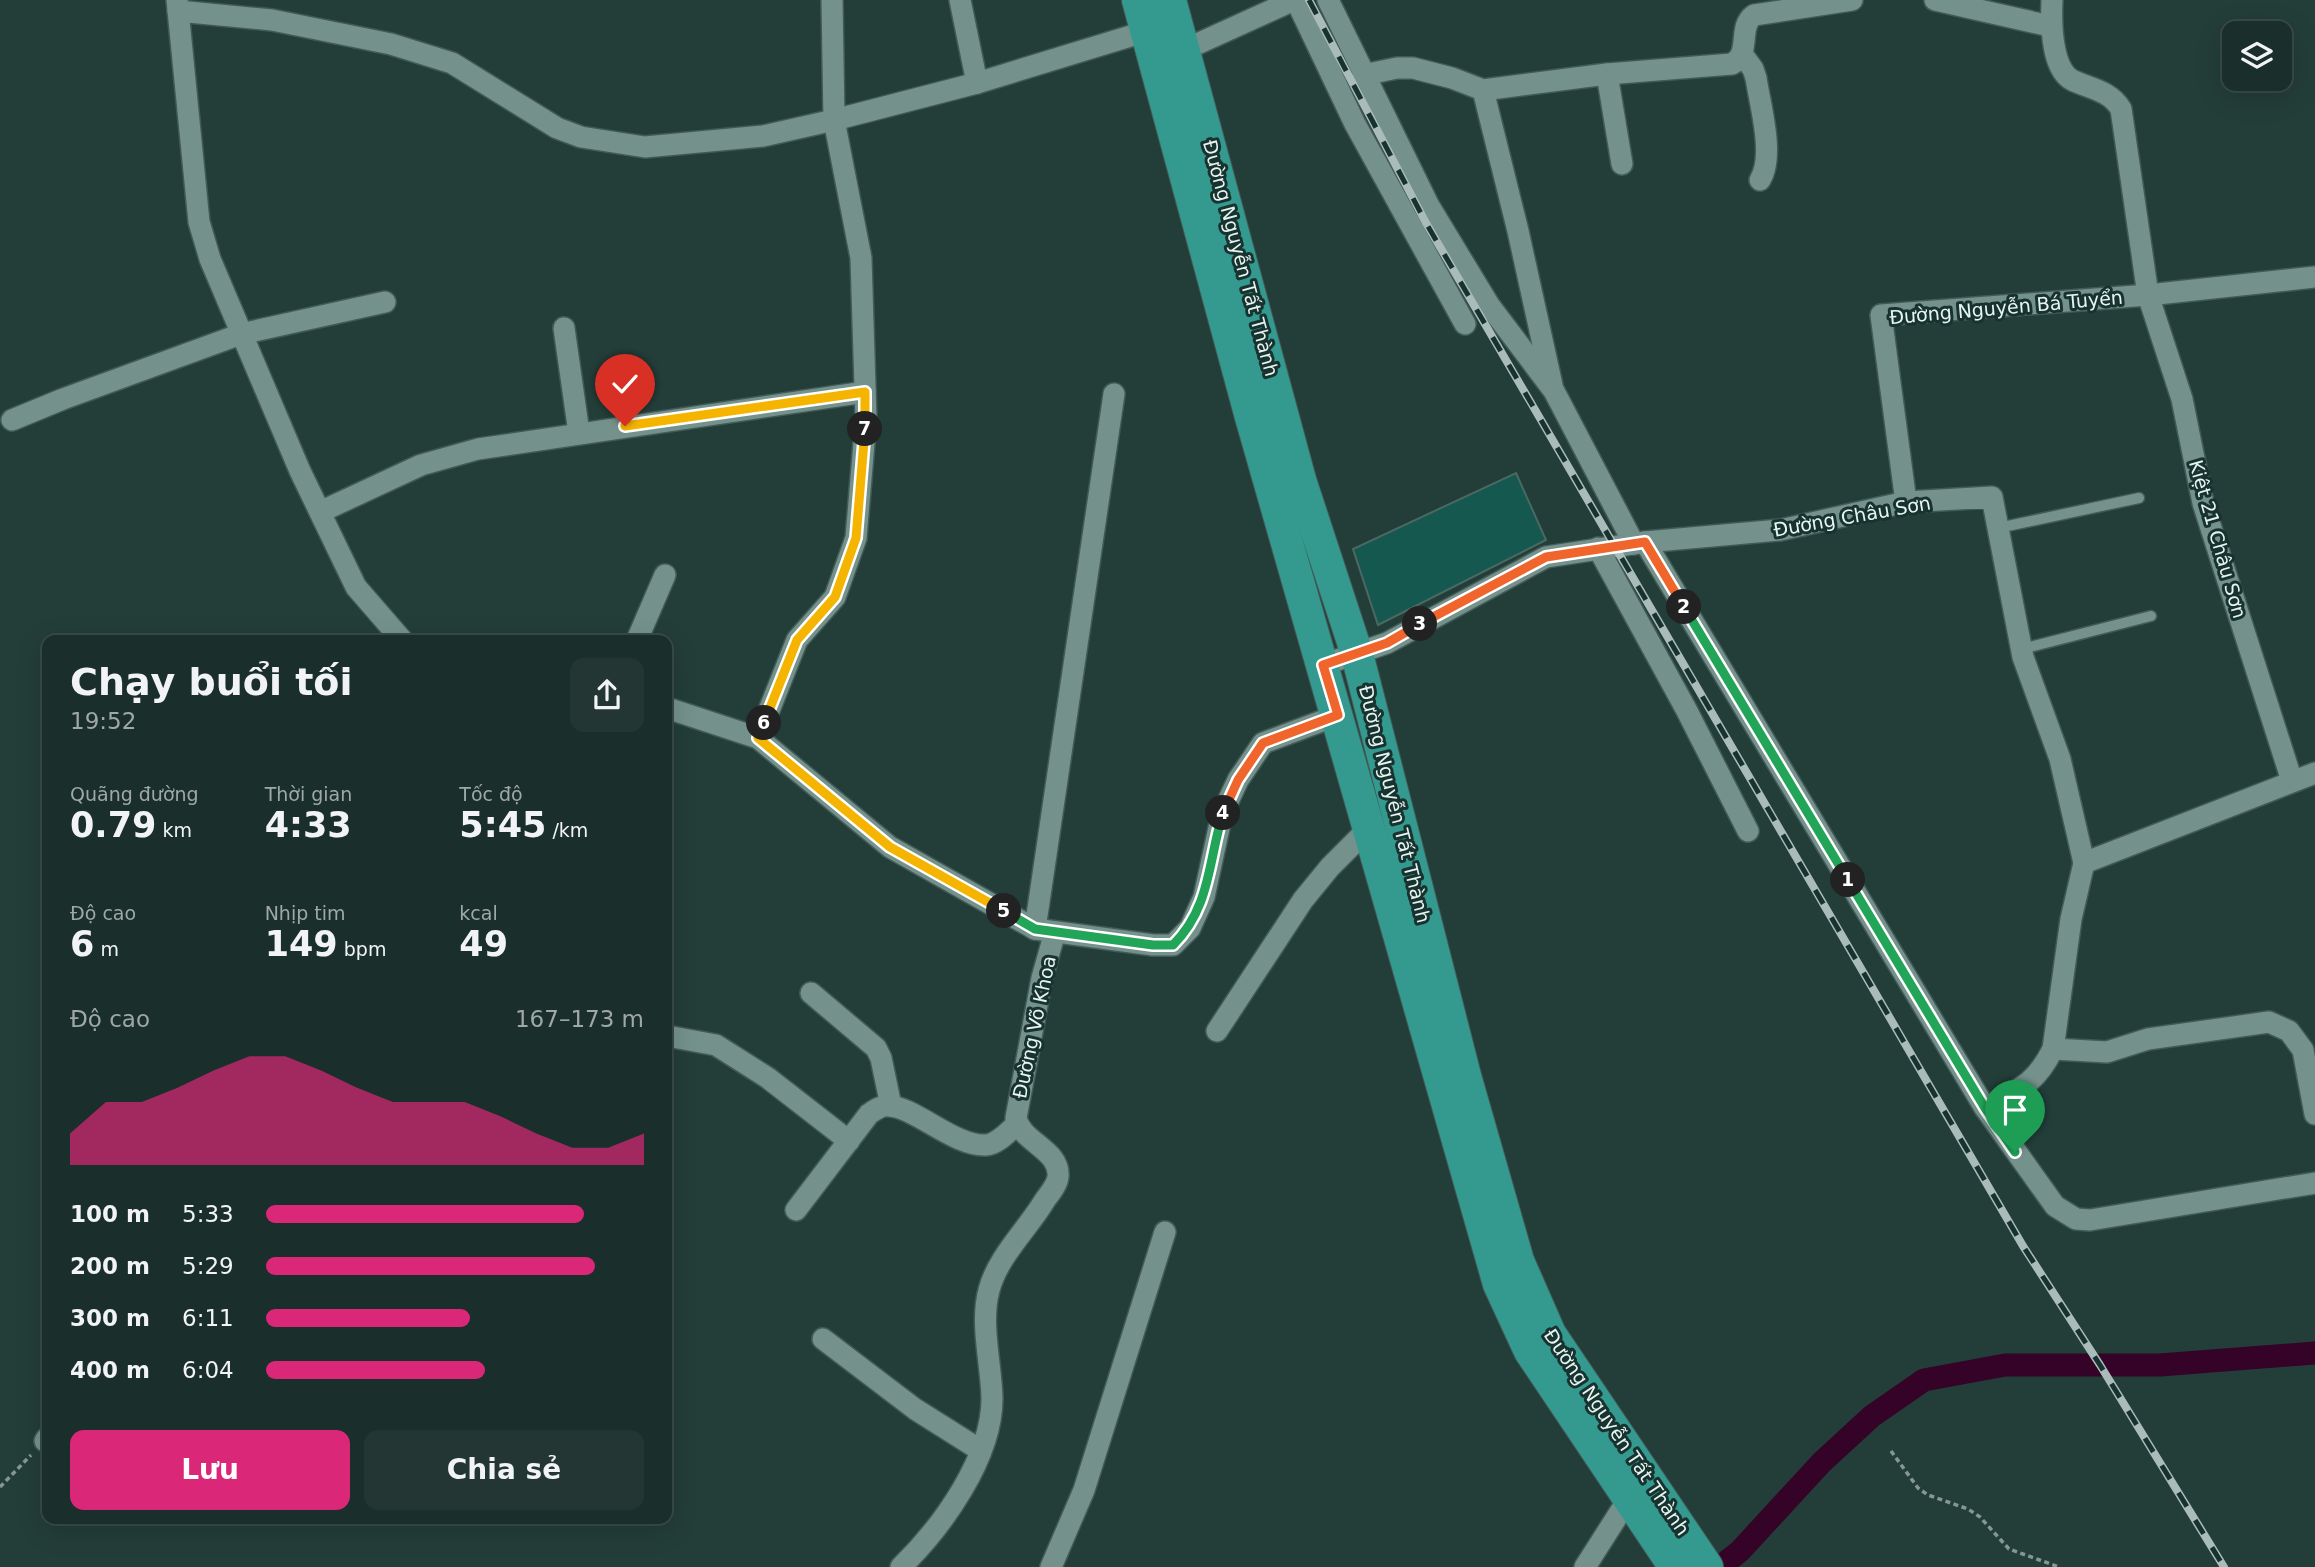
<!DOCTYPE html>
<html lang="vi">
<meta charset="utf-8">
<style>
body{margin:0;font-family:"DejaVu Sans",sans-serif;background:#233633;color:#f1f3f6;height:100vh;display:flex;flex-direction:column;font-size:26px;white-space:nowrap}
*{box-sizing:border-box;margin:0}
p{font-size:23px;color:#9fa8a9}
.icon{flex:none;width:38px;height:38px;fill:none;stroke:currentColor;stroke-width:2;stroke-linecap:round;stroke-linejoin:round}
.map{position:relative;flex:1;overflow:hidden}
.sheet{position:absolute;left:42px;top:635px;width:630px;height:889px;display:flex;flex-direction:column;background:#1a2e2b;border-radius:14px;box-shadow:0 7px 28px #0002,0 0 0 2px #384a47}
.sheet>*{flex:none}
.buttons{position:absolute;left:2222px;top:21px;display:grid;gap:14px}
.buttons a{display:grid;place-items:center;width:70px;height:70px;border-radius:14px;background:#1a2e2b;box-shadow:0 7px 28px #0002,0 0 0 2px #384a47;font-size:35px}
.pin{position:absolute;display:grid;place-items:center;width:60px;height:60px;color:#fff;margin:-72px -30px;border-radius:50% 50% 50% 0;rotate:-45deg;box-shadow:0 0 7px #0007}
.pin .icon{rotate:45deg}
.km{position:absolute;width:35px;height:35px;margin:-18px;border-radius:50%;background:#222;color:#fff;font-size:19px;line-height:35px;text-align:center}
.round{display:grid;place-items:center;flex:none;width:74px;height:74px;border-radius:14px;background:#233633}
.summary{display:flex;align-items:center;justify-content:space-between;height:119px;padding:0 28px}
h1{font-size:38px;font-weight:600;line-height:52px}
.figures{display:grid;grid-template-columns:repeat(3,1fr);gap:10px;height:119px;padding:7px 28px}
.figures div{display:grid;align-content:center}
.figures b{font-size:35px;font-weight:600}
.figures small{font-size:19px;font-weight:400}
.figures p{font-size:19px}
.chart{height:196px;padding:14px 28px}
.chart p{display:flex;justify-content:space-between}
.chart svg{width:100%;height:126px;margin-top:7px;fill:#db2777;opacity:.7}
.cta{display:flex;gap:14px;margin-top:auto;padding:14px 28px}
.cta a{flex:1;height:80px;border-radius:14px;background:#db2777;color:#fff;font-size:28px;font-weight:600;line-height:80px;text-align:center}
.cta a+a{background:#233633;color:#f1f3f6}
ul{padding:0 28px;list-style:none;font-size:23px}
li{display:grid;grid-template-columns:112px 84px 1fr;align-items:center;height:52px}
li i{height:18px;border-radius:9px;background:#db2777}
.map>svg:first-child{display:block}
</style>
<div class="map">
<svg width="2315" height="1567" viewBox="0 0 2315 1567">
<rect width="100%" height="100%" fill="#233d39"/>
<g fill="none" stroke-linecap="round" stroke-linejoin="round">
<path stroke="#340327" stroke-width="23" d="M1720,1567l20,-16 82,-89 50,-46 52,-36 81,-15h155l155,-12"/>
</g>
<path fill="#145850" stroke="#4c6863" stroke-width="2" d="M1516,473l30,67 -168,85 -25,-76z"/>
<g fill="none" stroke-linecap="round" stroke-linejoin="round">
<g stroke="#425a57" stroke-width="13">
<g id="lane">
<path d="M1998,528l141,-30"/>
<path d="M2022,649l129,-33"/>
</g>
</g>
<g stroke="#425a57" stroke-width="24">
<g id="street">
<path d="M177,0l22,222 11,37 90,212 56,116 46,53"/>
<path d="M960,0l17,83"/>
<path d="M1296,0l59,124 110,200"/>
<path d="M1328,0l101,206 60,99 65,86 80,153"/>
<path d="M1935,0l115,26"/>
<path d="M2052,0c-1,22 -1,71 22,81 18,8 36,10 47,28l27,186 34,104 21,104 89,278"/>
<path d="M178,11l94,9 119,24 61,19 105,65 24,9 64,10 118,-11 71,-16 143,-37 170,-52"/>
<path d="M1184,50l110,-50"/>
<path d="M1742,54l11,15 3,9c4,27 19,78 4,102"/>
<path d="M1607,74l15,90"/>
<path d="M1363,75l34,-7h16l39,10 31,12 124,-16 125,-10c20,-10 5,-37 22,-49l98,-15"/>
<path d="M1483,90l35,141 34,154"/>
<path d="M564,328l15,105"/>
<path d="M12,420l51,-21 178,-65 144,-32"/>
<path d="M1906,502l-25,-187 267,-20 167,-18"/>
<path d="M320,512l101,-47 57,-16 387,-57"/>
<path d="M1645,542l340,566 70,98 21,13 14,1 225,-37"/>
<path d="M1598,548l89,163 61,120"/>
<path d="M637,640l28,-65"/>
<path d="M1323,665l64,-22 159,-86 99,-15 135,-12 126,-28 86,-5 31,160 37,102 24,104 231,-90"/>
<path d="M667,708l91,30 132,109 145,82 118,16h20l17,-17 14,-31 18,-83 16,-34 25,-37 75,-28"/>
<path d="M758,738l39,-98 38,-43 21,-59 10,-119 -5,-161 -27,-138 -2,-120"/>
<path d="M1035,929l79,-535"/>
<path d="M811,993l65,55 5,10 10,48"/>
<path d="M1217,1031l86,-131 27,-33 40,-40"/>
<path d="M667,1036l49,9 52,33 81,63"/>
<path d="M2053,1049l54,3 41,-13 121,-17 20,9 14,19 12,64"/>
<path d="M1985,1108c34,-19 50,-23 68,-59l18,-130 13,-56"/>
<path d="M796,1210l73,-96c6,-4 13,-9 20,-8 26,1 66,41 97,39 12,-1 23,-14 31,-21"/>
<path d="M823,1339l92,70 65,41"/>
<path d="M45,1441l2,-3"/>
<path d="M901,1567c41,-40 92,-110 91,-170 -1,-34 -12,-74 -3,-107 9,-34 38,-60 56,-90 5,-7 12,-15 13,-23 3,-27 -37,-35 -42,-59l26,-140 13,-46"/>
<path d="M1051,1567l33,-77 81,-258"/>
<path d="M1585,1567l44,-69"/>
</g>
</g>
<g stroke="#425a57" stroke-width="34">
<g id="primary">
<path d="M1138,0l113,417 248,867 31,67 145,216"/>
<path d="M1170,0l130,480 57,174 108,422 53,185 32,73 157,233"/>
</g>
</g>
<g stroke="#839794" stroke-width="3.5" stroke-dasharray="5 3.5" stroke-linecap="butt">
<path d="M1891,1451l27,37 10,7 40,14 12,8 29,32 50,18"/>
<path d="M0,1487l31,-32"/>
</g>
<use href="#lane" stroke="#74918b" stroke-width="10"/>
<use href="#street" stroke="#74918b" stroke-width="21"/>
<use href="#primary" stroke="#349a8f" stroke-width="32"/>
<g stroke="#aabcb9" stroke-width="8">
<path id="rail" d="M1309,0l117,223 597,1023 77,119 124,202"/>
</g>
<use href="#rail" stroke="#18332f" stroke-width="5" stroke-dasharray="16" stroke-linecap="butt"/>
</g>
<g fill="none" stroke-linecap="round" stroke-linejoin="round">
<g stroke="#fff" stroke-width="14">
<path id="split-1" d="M1848,880l137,228 30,44"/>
</g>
<g stroke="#fff" stroke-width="14">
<path id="split-2" d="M1684,607l164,273"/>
</g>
<g stroke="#fff" stroke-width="14">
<path id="split-3" d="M1420,624l126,-67 99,-15 39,65"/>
</g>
<g stroke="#fff" stroke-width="14">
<path id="split-4" d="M1223,813l15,-33 25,-37 75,-28 -15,-50 64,-22 33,-19"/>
</g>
<g stroke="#fff" stroke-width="14">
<path id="split-5" d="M1004,911l31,18 118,16h20c38,-38 35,-84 50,-132"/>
</g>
<g stroke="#fff" stroke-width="14">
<path id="split-6" d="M764,723l-6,15 132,109 114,64"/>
</g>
<g stroke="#fff" stroke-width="14">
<path id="split-7" d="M764,723l33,-83 38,-43 21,-59 9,-109"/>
</g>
<g stroke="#fff" stroke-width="14">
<path id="split-8" d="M625,426l240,-34v37"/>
</g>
<use href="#split-1" stroke="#22a559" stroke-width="9"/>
<use href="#split-2" stroke="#22a559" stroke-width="9"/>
<use href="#split-3" stroke="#f0652b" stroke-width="9"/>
<use href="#split-4" stroke="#f0652b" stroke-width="9"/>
<use href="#split-5" stroke="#22a559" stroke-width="9"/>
<use href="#split-6" stroke="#f5b400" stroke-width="9"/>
<use href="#split-7" stroke="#f5b400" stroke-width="9"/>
<use href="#split-8" stroke="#f5b400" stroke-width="9"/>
</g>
<g text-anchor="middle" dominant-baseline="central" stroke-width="6" stroke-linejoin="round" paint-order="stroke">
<g font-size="19" fill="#e6f5f2" stroke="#18332f">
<text transform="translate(1241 258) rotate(75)">Đường Nguyễn Tất Thành</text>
<text transform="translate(2006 307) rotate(-5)">Đường Nguyễn Bá Tuyển</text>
<text transform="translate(1852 516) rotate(-10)">Đường Châu Sơn</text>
<text transform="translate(2218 539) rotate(74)">Kiệt 21 Châu Sơn</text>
<text transform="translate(1395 804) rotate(76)">Đường Nguyễn Tất Thành</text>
<text transform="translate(1034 1027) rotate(-78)">Đường Võ Khoa</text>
<text transform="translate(1617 1432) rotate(56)">Đường Nguyễn Tất Thành</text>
</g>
</g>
</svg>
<div class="buttons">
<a><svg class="icon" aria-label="layers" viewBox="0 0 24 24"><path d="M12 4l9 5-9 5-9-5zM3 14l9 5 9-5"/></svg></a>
</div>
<div class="pin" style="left:2015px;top:1152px;background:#1e9e55"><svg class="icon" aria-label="arrive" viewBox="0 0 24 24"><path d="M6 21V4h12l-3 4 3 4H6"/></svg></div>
<div class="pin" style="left:625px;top:426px;background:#d93025"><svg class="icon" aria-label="check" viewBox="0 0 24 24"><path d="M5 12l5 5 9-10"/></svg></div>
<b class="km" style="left:1848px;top:880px">1</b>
<b class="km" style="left:1684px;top:607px">2</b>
<b class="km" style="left:1420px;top:624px">3</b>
<b class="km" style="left:1223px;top:813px">4</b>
<b class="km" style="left:1004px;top:911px">5</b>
<b class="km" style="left:764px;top:723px">6</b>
<b class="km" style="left:865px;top:429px">7</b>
<section class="sheet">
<div class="summary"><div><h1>Chạy buổi tối</h1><p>19:52</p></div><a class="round"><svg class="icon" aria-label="share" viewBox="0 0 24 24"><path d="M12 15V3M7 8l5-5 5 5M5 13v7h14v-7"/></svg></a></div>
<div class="figures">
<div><p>Quãng đường</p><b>0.79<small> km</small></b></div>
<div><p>Thời gian</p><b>4:33</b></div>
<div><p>Tốc độ</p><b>5:45<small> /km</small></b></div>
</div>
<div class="figures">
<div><p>Độ cao</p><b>6<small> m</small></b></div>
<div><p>Nhịp tim</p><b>149<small> bpm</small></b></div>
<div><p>kcal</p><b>49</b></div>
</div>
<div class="chart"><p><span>Độ cao</span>167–173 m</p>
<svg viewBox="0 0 160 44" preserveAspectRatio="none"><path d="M0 44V33L10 22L20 22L30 17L40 11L50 6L60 6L70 11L80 17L90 22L100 22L110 22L120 27L130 33L140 38L150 38L160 33V44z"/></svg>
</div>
<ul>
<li><b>100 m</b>5:33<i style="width:84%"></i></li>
<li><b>200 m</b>5:29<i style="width:87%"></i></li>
<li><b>300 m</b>6:11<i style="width:54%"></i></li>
<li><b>400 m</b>6:04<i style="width:58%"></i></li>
</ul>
<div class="cta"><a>Lưu</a><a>Chia sẻ</a></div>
</section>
</div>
